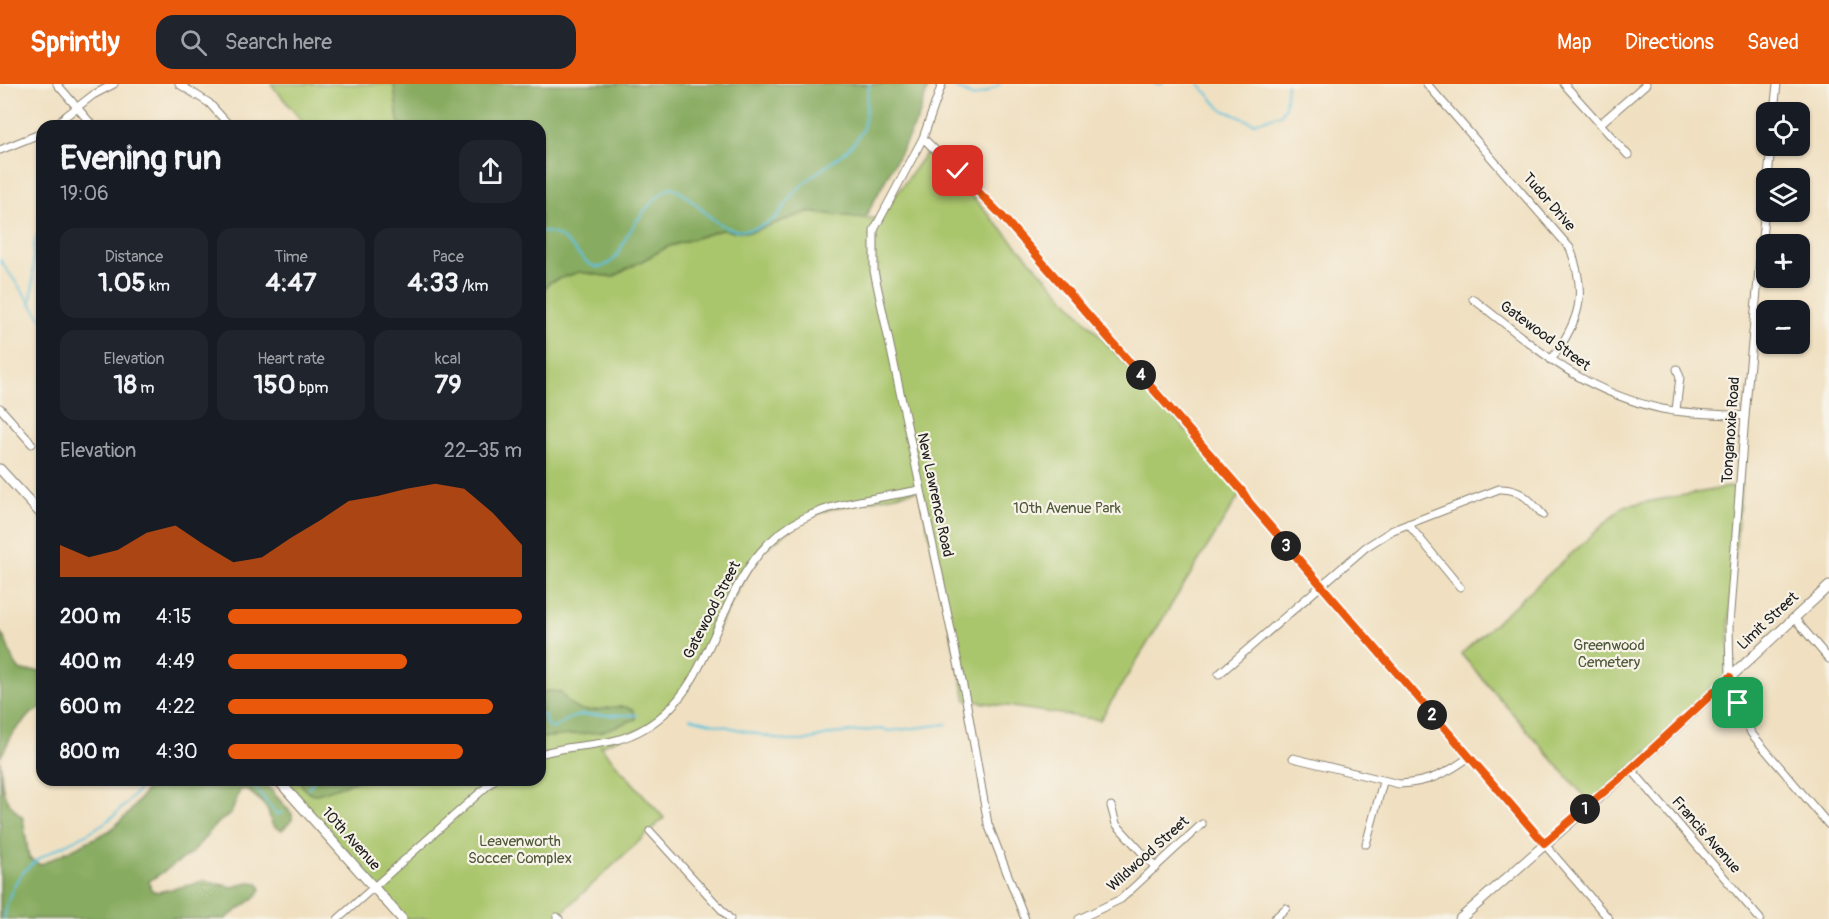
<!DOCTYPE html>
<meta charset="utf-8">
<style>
body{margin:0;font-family:Pangolin,sans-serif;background:#20242c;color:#f1f3f6;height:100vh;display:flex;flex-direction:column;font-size:22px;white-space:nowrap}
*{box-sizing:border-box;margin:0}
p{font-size:20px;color:#9ea1a6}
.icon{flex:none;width:33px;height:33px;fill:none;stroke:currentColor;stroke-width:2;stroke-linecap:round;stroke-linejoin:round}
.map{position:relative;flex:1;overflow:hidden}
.side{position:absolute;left:36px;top:36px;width:510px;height:666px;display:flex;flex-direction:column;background:#171b24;border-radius:18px;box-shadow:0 2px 4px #0004}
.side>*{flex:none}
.fabs{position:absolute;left:1756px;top:18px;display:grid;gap:12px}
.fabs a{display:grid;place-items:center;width:54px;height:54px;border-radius:12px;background:#171b24;box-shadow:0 2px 4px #0004;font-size:30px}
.pin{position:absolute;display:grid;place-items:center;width:51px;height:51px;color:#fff;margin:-26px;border-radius:12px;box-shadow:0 3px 9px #0006}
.km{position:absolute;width:30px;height:30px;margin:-15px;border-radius:50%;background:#222;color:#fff;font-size:16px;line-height:30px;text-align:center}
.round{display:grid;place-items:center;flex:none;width:63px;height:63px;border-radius:18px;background:#20242c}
.headline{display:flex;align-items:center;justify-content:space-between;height:102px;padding:0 24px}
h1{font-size:33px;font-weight:800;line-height:45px}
.stats{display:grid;grid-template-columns:repeat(3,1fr);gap:9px;height:102px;padding:6px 24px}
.stats div{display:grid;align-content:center;border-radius:15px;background:#20242c;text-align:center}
.stats b{font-size:26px;font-weight:800}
.stats small{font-size:16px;font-weight:400}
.stats p{font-size:16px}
.chart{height:168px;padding:12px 24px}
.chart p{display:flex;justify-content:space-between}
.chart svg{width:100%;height:108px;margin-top:6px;fill:#ea580c;opacity:.7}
ul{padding:0 24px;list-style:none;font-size:20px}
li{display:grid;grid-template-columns:96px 72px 1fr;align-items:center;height:45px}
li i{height:15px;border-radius:8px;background:#ea580c}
header{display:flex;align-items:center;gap:36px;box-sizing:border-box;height:84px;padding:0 30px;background:#ea580c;color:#fff}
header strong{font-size:28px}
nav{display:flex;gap:33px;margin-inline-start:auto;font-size:21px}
.search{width:420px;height:54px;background:#20242c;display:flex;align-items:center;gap:15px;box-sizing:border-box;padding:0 21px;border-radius:18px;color:#9ea1a6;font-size:22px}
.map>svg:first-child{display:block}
</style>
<header>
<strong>Sprintly</strong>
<div class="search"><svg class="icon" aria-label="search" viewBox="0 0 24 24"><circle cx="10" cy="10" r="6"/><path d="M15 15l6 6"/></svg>Search here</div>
<nav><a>Map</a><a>Directions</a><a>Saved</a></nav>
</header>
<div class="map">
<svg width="1829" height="835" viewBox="0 0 1829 835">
<rect width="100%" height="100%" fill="#f7f3e8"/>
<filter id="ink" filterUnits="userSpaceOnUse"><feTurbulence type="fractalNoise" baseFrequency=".0167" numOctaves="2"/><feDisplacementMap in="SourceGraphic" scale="12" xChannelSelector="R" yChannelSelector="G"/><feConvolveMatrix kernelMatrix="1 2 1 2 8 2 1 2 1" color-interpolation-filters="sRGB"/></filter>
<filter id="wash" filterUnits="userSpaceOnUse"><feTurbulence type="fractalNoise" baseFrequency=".008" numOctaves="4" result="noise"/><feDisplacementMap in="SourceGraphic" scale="24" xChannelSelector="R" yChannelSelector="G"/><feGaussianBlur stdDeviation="1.35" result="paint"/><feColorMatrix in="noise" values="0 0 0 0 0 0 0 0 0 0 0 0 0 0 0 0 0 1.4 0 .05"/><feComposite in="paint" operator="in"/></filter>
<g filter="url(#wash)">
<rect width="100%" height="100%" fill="#f0e0c1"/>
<g fill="#aac66d" stroke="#637144" stroke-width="1.5">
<path d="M271,0h123l4,37 5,5h-97z"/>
<path d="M925,70l7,1 21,21 289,315 -142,229 -134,-20 -47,-210 -88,19 -26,9 -50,39 -73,139 -36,31 -46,19 64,72 -109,101h-153l-124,-139h262v-486l10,-12 29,-10 34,5 54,-30 54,-17 29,2 58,-20 71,7z"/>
<path d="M1741,401l-12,140 1,52 -139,127 -130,-150 163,-148z"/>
</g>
<g fill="#87ab60" stroke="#52643e" stroke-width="1.5">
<path d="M394,0h535l-11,35 -53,99 -57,-6 -58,20 -29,-2 -54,17 -54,30 -34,-5 -29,10 -10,12v-168h-137l-5,-5z"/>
<path d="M0,548c11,13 8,27 21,39h21v37l-12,6 -17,19 -13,25z"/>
<path d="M549,607l12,1c19,36 47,7 72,17l3,10 -36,13 -60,6v-45z"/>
<path d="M0,676c3,31 0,37 23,58l6,40 11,7 69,-34 20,-18 25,-33h108l30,34v6l-10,10c-13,-4 -10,-8 -14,-19 -4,-9 -14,-16 -22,-22l-6,1 -9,24 -14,9 -25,30 -43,28 2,9 7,2 48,-11 27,6 17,-5 8,1 3,6 -5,8 -31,22h-225z"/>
<path d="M301,696h59l-43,14c-8,0 -16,-5 -16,-14z"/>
</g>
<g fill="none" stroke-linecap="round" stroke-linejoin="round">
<g stroke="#5ec1dc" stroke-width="2">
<path d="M949,0l24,13 12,-4 15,-9"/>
<path d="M1155,0h8"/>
<path d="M1199,0l22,25 33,14 27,-9 4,-7 2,-23"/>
<path d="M540,147c7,1 16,3 22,7 16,11 29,43 51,22 8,-7 9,-16 14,-24 11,-19 25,-36 43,-49 25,9 40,38 64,43 11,2 26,-2 35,-8 12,-6 18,-22 27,-31 19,-21 50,-33 65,-58 6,-9 4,-35 9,-49"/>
<path d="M0,176l42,59"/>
<path d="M30,220c8,-23 -4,-59 12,-77"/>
<path d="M540,630l5,2 1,8 6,5 18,-11 11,-3h56"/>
<path d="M690,634l97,23h16l30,-7 48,-5 9,2 57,-7"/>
<path d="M249,696l28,35 5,-3"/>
<path d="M308,705l6,-9"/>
<path d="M4,835c9,-67 55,-64 100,-96 17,-11 29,-27 42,-43"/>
</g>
</g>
</g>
<g filter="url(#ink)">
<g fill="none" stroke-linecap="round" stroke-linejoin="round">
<g stroke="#867e6e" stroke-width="9">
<g id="minor">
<path d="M57,0l36,42"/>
<path d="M179,0l30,19 21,23"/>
<path d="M942,0l-19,54 -49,92v41l92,429 22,124 37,95"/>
<path d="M1427,0l143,164c18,47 10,72 -19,112"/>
<path d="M1564,0l64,71"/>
<path d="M1774,28l3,-28"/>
<path d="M1600,40l46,-40"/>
<path d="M53,42l40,-31 21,-11"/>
<path d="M923,54l79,78 240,275 7,11 360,417"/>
<path d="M0,66l42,-17"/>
<path d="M1768,94l3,-32"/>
<path d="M1767,102l-22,230 -16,209 1,52 21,56 78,92"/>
<path d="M1473,215c65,50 106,91 189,110 26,5 56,5 83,7"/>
<path d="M0,324l32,36"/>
<path d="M1676,326l4,-33 -3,-8"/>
<path d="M1408,440l52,63"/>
<path d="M1794,534l35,41"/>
<path d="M1219,590l147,-127 27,-17 106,-41c21,-1 31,11 44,26"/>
<path d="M540,670c37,-12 70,-5 105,-26 80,-47 67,-165 159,-210 35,-17 78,-20 115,-28"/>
<path d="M1293,674l106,26c27,-1 48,-10 70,-27"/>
<path d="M1631,685l129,150"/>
<path d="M1111,722l5,18 40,44"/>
<path d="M650,747l80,88"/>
<path d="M1366,760l17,-62"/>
<path d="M557,833l2,2"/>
<path d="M338,835l156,-139"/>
<path d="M1079,835l42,-20 81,-75"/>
<path d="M1274,835l12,-11"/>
</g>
</g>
<g stroke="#867e6e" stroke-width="11">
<g id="tertiary">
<path d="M0,385l42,46"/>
<path d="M278,696l124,139"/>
<path d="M1460,835l171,-150 198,-183"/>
</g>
</g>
<use href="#minor" stroke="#fff" stroke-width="7"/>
<use href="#tertiary" stroke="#fff" stroke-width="9"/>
</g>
</g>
<g fill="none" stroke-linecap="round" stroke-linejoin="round" filter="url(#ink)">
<g stroke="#fff" stroke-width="12">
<path id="route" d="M958,87l44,45 240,275 7,11 295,341 87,-74 99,-92 8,26"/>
</g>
<use href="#route" stroke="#ea580c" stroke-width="8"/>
</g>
<g text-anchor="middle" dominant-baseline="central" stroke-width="4.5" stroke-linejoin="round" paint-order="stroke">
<g font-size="15" fill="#1c1c1c" stroke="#f7f3e8">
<text transform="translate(1549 118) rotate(49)">Tudor Drive</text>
<text transform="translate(1545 252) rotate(36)">Gatewood Street</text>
<text transform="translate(1731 346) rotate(-86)">Tonganoxie Road</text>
<text transform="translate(935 411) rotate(78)">New Lawrence Road</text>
<text transform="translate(712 526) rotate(-63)">Gatewood Street</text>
<text transform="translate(1768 537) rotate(-43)">Limit Street</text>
<text transform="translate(1706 751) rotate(49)">Francis Avenue</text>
<text transform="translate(351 755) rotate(48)">10th Avenue</text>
<text transform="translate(1148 770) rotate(-42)">Wildwood Street</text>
</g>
<g font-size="15" fill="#4e5838" stroke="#f7f3e8">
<text x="1067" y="424">10th Avenue Park</text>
<text x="1609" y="561">Greenwood<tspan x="1609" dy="17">Cemetery</tspan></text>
<text x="520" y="757">Leavenworth<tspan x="520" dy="17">Soccer Complex</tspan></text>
</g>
</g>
</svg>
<div class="fabs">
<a><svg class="icon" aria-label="locate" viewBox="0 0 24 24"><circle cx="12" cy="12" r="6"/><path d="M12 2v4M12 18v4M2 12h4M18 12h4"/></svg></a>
<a><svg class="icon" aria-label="layers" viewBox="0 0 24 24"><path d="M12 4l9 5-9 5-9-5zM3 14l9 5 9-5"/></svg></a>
<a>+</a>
<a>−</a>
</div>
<div class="pin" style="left:1738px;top:619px;background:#1e9e55"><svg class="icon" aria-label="arrive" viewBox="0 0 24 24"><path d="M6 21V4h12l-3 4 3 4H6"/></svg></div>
<div class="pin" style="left:958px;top:87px;background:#d93025"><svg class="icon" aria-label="check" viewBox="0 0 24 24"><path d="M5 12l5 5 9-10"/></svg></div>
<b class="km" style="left:1585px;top:725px">1</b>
<b class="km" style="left:1432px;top:631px">2</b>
<b class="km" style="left:1286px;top:462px">3</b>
<b class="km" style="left:1141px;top:291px">4</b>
<section class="side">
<div class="headline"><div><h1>Evening run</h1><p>19:06</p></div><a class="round"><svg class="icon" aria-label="share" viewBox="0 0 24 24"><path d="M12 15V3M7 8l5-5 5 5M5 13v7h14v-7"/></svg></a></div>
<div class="stats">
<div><p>Distance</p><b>1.05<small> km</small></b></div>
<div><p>Time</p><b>4:47</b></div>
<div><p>Pace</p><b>4:33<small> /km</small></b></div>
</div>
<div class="stats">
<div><p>Elevation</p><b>18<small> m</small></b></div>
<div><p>Heart rate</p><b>150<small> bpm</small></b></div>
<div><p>kcal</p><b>79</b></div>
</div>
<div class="chart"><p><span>Elevation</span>22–35 m</p>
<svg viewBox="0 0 160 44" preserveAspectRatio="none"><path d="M0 44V31L10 36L20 33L30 26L40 23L50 31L60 38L70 36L80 28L90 21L100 13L110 11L120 8L130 6L140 8L150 18L160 31V44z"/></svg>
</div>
<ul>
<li><b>200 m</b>4:15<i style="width:100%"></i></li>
<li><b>400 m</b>4:49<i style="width:61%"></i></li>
<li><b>600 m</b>4:22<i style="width:90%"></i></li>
<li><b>800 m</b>4:30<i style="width:80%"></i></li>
</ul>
</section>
</div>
